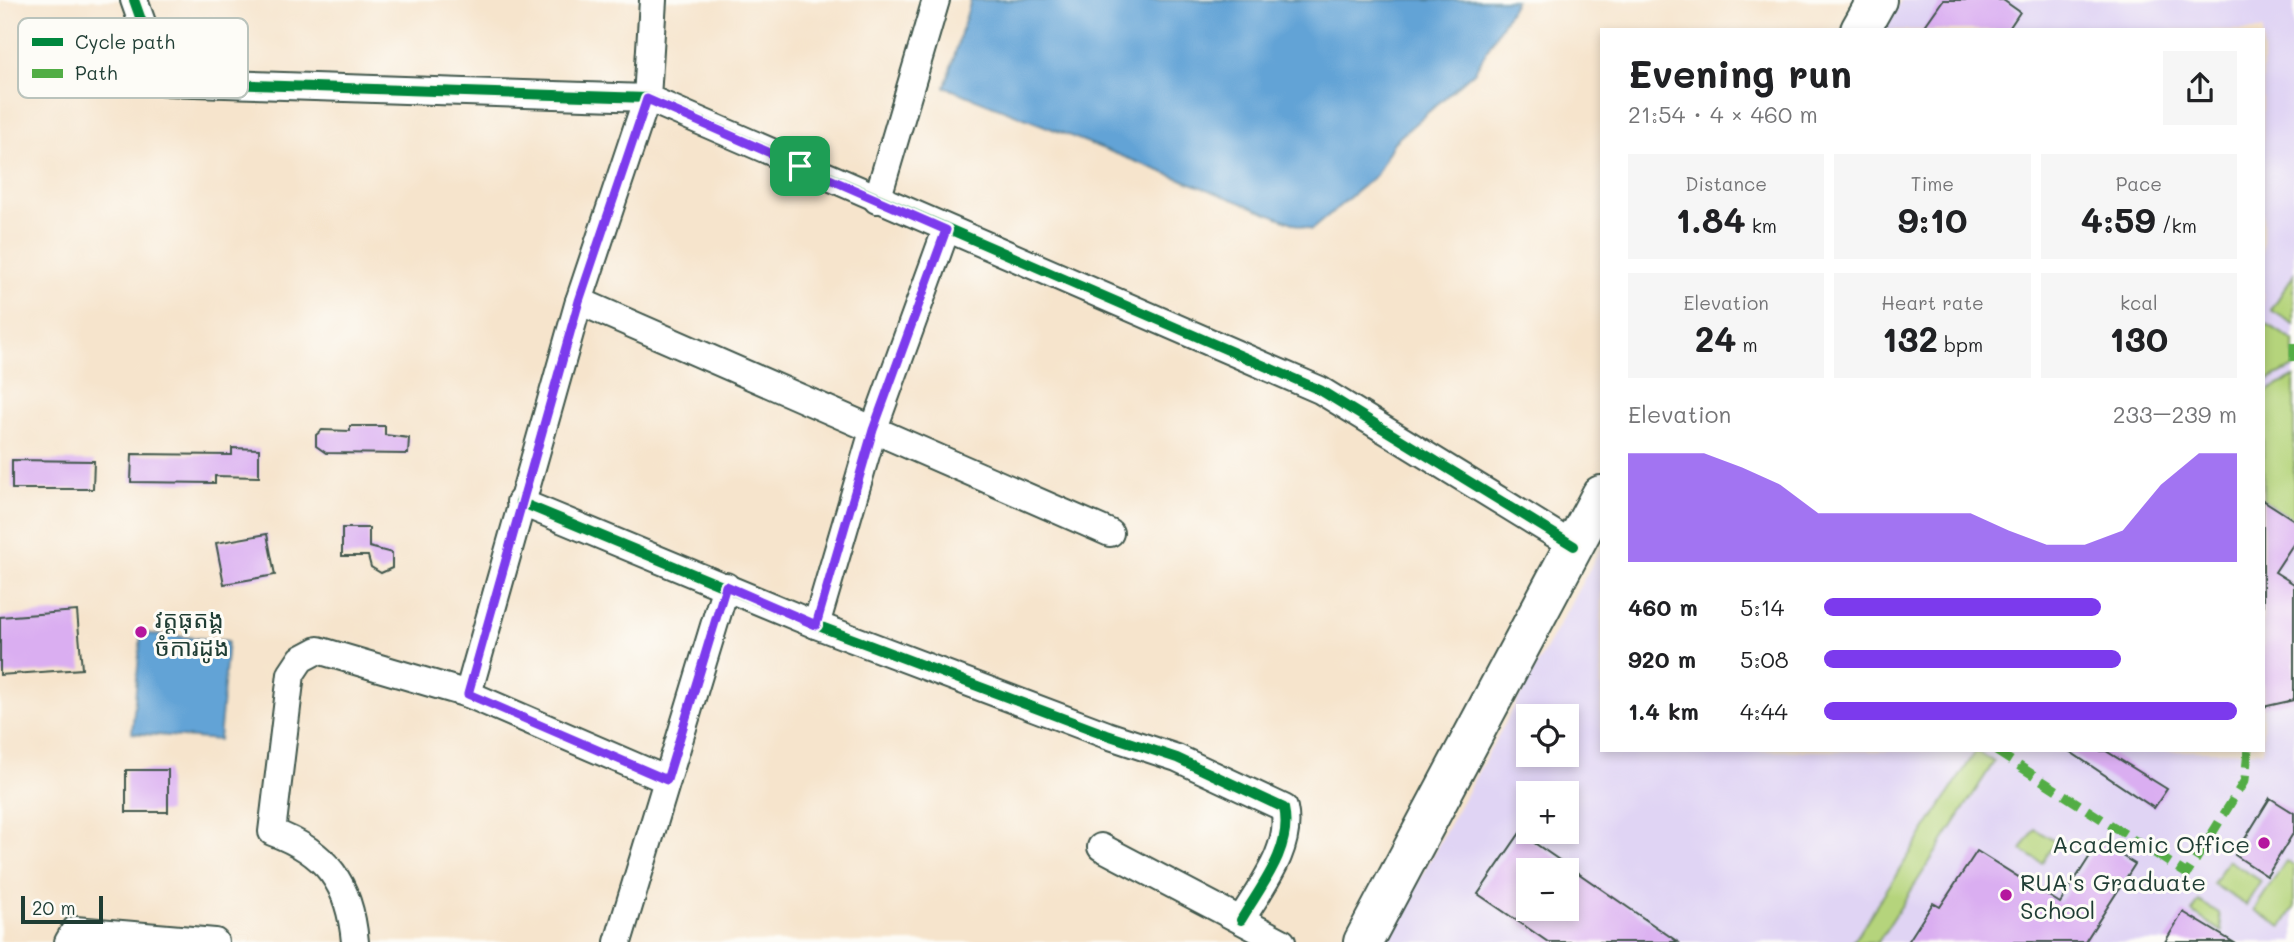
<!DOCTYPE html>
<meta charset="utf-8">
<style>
body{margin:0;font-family:Mali,"Noto Sans Khmer",sans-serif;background:#f6f6f6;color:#202124;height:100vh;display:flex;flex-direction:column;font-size:26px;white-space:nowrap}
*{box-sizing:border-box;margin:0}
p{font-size:23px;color:#757577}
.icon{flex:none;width:38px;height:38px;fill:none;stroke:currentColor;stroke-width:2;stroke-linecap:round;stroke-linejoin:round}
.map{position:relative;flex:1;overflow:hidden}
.details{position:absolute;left:1600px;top:28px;width:665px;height:724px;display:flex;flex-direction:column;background:#fff;border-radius:0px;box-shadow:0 4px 10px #0003}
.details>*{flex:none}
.fabs{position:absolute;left:1516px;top:704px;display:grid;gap:14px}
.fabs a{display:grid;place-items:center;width:63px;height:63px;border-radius:0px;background:#fff;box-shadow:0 4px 10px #0003;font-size:35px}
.scale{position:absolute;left:21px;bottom:18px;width:82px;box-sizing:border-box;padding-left:7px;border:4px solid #1f3d34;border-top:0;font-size:19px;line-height:24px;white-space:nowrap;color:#1f3d34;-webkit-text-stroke:5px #fdfcf7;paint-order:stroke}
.pin{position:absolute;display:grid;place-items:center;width:60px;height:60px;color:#fff;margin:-30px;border-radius:14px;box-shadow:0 4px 10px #0006}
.round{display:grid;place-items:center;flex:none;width:74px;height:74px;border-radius:0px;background:#f6f6f6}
.head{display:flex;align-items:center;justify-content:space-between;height:119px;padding:0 28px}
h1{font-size:38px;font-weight:700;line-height:52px}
.stats{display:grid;grid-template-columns:repeat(3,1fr);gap:10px;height:119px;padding:7px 28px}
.stats div{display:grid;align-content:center;border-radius:0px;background:#f6f6f6;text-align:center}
.stats b{font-size:35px;font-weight:700}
.stats small{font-size:19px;font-weight:400}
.stats p{font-size:19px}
.chart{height:196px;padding:14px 28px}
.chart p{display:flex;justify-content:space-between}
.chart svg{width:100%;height:126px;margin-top:7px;fill:#7c3aed;opacity:.7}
ul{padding:0 28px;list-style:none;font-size:23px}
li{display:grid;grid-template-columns:112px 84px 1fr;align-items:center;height:52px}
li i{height:18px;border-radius:9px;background:#7c3aed}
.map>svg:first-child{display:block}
</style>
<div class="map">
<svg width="2294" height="942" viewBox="0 0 2294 942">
<rect width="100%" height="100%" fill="#fdfcf7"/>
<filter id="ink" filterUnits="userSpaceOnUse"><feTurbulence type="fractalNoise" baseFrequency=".0143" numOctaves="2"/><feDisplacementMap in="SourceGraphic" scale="14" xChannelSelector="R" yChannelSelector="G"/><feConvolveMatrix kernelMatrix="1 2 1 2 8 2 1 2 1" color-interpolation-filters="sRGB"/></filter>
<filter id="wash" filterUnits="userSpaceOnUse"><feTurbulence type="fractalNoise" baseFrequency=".00686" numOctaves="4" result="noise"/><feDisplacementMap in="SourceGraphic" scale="28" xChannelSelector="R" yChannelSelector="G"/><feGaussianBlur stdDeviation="1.57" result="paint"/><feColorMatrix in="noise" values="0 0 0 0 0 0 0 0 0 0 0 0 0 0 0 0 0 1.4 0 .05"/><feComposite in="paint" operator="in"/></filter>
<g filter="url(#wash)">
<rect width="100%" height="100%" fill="#f6e4cc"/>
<path fill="#e0d4f4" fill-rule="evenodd" d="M1901,0h393v942h-909l216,-394v203h662v-721h-379zM1528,716h38v38h-38zM1528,793h38v38h-38zM1528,870h38v38h-38z"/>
<g fill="#b5d47b" stroke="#6a8858" stroke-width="2">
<path d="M2294,274v50l-23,-14z"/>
<path d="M2264,322l30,19v26l-31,16z"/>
<path d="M2294,377v143l-31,-20v-107z"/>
<path d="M1976,751l18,11 -116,180h-25z"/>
<path d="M2035,829l21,13 -14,21 -21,-13z"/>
<path d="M2228,860l33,21 -15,24 -33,-21z"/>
<path d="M2286,861l8,5v42l-12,19 -28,-17z"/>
<path d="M2199,901l20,12 3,19 -30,-20z"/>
</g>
<g fill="#62a3d6" stroke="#407085" stroke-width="2">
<path d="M971,0h545l-41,71 -81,71 -18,33 -65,55 -366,-143z"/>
<path d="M141,633l87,8 -9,99 -87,-7z"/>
</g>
<g id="blocks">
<g fill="#daaef1" fill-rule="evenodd">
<path d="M1943,0h60l17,12 -12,18h-86z"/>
<path d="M350,426h35v9l24,3 -1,16 -82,-1 -10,-7v-11l6,-5 28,1z"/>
<path d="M232,448l27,1v28l-44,-1v7l-84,-1 1,-28 100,1z"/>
<path d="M12,460l82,1 -1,28h-81z"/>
<path d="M2263,500l31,20v23l-19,29 19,12v116l-31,7z"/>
<path d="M342,528h27v19l23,6v15l-11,5 -10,-6 -3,-11h-26z"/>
<path d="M267,534l8,41 -51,9 -8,-41z"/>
<path d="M77,611l5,58 -82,6v-58z"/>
<path d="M2069,751h37l61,38 -13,19z"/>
<rect x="126" y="770" width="42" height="42"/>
<path d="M2270,798l24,15v19l-27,44 -32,-21z"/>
<path d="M1520,833l158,109h-130l-70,-48zM1528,870h38v38h-38z"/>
<path d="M2099,842l36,22 -50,78h-177l25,-39 7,4 37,-56 83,52z"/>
<path d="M2183,912l50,30h-68z"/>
</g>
</g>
</g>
<g filter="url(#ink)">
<use href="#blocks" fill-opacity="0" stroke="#3f564b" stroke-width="2"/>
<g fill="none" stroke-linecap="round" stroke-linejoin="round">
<g stroke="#3f564b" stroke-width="30">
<g id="street">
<path d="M134,0l29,82 484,16 673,292 254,156"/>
<path d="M877,200l59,-200"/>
<path d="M579,301l531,232"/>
<path d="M520,502l296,123 291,110 70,23 107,50c9,40 -23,78 -43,112"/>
<path d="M816,625l57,-194 73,-201"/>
<path d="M468,694l111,-393 68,-203 6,-98"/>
<path d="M1101,847l181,95"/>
<path d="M68,942l7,-12 140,12"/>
<path d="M355,942c-5,-58 -28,-90 -83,-110l19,-158 10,-15 17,-9 150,44 199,86"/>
<path d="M618,942l108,-356"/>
</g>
</g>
<g stroke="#3f564b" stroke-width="42">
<g id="secondary">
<path d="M1860,30l17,-30"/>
<path d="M1363,942l238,-447"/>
</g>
</g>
<use href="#street" stroke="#fff" stroke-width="26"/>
<use href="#secondary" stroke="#fff" stroke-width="38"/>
<g stroke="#52ad45" stroke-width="9" stroke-dasharray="18 9" stroke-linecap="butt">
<path d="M2294,343v24"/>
<path d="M1996,751l191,123 58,-94 3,-29"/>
</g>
<g stroke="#fdfcf7" stroke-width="15">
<g id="cycleway">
<path d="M134,0l29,82 484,16 673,292 254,156"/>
<path d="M520,502l296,123 291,110 70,23 107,50c9,40 -23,78 -43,112"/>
</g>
</g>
<use href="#cycleway" stroke="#00873e" stroke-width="10"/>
</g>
</g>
<g fill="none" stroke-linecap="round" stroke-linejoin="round" filter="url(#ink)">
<g stroke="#fff" stroke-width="14">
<path id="route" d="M647,99l299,131 -73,200 -57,195 -90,-39 -59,194 -199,-86 111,-393z"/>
</g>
<use href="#route" stroke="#7c3aed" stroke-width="9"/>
</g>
<g fill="#b5179e" stroke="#fdfcf7" stroke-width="2.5">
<circle cx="141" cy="632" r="7"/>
<circle cx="2264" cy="843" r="7"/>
<circle cx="2006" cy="895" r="7"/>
</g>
<g text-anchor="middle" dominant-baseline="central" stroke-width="6" stroke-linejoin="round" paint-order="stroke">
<g font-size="24" fill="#1f3d34" stroke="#fdfcf7" text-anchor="start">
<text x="155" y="618">វត្តធុតង្គ<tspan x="155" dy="28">ចំការដូង</tspan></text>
<text x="2250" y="843" text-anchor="end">Academic Office</text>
<text x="2020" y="881">RUA's Graduate<tspan x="2020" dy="28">School</tspan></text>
</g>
</g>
<rect x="18" y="18" width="230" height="80" rx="10" fill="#fdfcf7" stroke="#bac3bc" stroke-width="2"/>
<rect x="32" y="38" width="31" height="8" fill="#00873e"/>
<rect x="32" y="69" width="31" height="9" fill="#52ad45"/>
<g font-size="19" fill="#1f3d34">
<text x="75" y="49">Cycle path</text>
<text x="75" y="80">Path</text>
</g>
</svg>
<div class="fabs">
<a><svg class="icon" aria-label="locate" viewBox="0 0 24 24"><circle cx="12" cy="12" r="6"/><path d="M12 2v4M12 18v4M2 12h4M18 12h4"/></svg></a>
<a>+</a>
<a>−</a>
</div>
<div class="scale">20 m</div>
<div class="pin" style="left:800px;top:166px;background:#1e9e55"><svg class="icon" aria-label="arrive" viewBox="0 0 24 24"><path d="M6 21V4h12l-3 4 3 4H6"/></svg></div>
<section class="details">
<div class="head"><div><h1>Evening run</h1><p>21:54 · 4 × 460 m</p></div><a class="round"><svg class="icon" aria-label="share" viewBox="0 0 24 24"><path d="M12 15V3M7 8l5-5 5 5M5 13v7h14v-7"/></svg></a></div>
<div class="stats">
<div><p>Distance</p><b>1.84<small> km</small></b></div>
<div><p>Time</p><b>9:10</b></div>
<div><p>Pace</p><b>4:59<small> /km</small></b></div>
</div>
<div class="stats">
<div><p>Elevation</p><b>24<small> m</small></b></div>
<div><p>Heart rate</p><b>132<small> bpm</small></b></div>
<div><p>kcal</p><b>130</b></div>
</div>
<div class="chart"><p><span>Elevation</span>233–239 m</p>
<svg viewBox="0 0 160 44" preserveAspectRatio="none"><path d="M0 44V6L10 6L20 6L30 11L40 17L50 27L60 27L70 27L80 27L90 27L100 33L110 38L120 38L130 33L140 17L150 6L160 6V44z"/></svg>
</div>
<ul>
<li><b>460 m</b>5:14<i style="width:67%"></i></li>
<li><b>920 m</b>5:08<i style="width:72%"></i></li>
<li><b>1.4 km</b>4:44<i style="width:100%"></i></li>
</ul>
</section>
</div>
